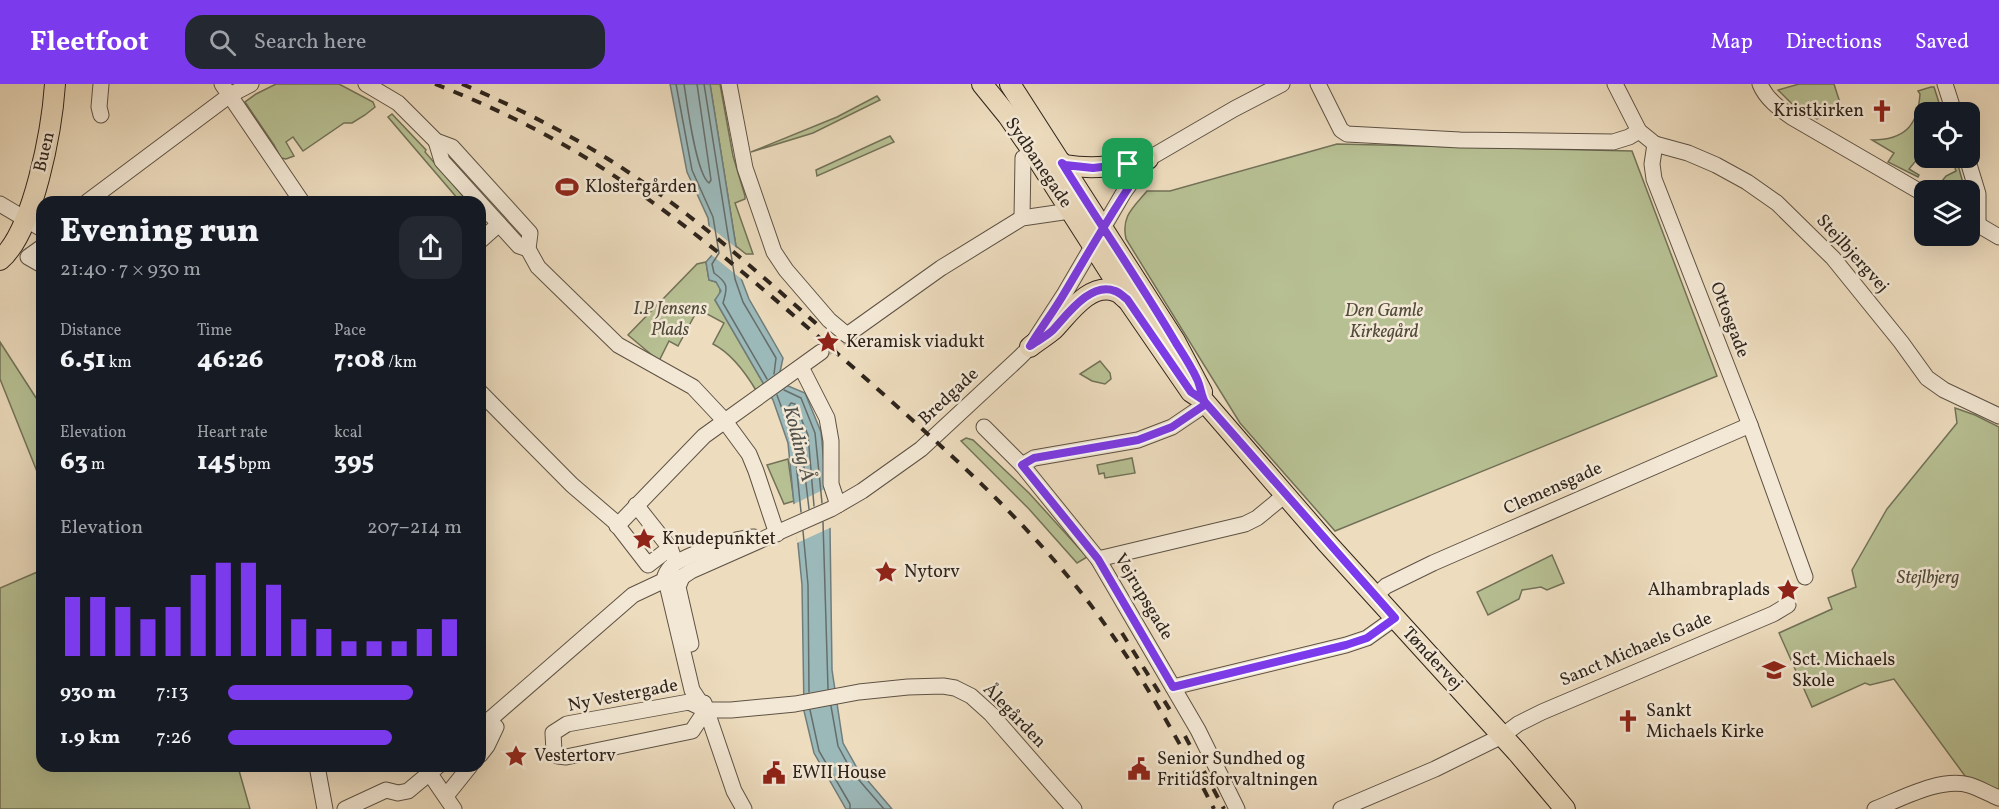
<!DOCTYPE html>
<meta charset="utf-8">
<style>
body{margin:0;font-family:Vollkorn,serif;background:#242831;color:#f1f3f6;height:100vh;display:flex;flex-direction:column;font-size:22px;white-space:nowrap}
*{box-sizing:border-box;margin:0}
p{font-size:20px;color:#9ea1a6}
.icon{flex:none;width:33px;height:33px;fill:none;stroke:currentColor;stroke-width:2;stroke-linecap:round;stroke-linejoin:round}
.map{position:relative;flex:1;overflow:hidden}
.panel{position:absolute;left:36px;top:112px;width:450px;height:576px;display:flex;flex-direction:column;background:#171b24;border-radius:18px;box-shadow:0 6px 24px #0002}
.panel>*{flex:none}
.fabs{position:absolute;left:1914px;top:18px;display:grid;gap:12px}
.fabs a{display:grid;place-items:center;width:66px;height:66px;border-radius:12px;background:#171b24;box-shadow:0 6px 24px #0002;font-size:30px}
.pin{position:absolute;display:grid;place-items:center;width:51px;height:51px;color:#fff;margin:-26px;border-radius:12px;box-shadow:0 3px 9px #0006}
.round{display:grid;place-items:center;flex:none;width:63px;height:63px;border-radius:18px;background:#242831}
.overview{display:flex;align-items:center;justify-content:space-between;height:102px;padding:0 24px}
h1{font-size:33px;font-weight:800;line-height:45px}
.metrics{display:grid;grid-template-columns:repeat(3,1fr);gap:9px;height:102px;padding:6px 24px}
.metrics div{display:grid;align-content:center}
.metrics b{font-size:26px;font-weight:800}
.metrics small{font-size:16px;font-weight:400}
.metrics p{font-size:16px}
.chart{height:168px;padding:12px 24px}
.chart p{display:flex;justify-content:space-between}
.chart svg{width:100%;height:108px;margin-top:6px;stroke:#7c3aed;stroke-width:6}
ul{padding:0 24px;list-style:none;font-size:20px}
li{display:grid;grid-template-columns:96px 72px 1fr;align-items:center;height:45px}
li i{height:15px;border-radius:8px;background:#7c3aed}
header{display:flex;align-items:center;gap:36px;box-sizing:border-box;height:84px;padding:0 30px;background:#7c3aed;color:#fff}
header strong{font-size:28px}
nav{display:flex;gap:33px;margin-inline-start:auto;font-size:21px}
.search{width:420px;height:54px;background:#242831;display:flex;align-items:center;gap:15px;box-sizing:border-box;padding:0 21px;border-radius:18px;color:#9ea1a6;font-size:22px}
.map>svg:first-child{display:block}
</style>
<header>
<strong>Fleetfoot</strong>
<div class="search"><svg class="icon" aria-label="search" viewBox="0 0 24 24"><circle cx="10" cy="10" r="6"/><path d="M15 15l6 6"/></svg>Search here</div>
<nav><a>Map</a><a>Directions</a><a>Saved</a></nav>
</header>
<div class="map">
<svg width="1999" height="725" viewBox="0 0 1999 725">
<rect width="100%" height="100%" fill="#eddcbe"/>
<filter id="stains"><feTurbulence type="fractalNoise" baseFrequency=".00333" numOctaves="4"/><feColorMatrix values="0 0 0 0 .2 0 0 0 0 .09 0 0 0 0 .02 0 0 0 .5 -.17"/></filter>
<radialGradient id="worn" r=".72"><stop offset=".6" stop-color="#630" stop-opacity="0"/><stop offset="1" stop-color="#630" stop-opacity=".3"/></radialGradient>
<g fill="#b7c093" stroke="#727258" stroke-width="1.5">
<path d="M276,0h63l34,18 2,5 -10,8 -13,8h-8l-41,28 -10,-14 -7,5 8,14 -8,3 -5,-1 -7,-13 -29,-43 11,-8z"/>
<path d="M710,0h10l13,72 12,40v3l-10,4 18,51h-7l-10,-8z"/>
<path d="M1799,0h35l8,25 -13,4 -12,6 -23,-13 -16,-16z"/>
<path d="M1931,3h3l8,25h-18v39l-15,18 10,6 -1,2 -30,-15 6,-9 -22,-13c32,0 46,-14 48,-46l-2,-3z"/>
<path d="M877,12l3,4 -67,33 -62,19 86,-35z"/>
<path d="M392,30l34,36 -1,2 38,44 -5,3 -70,-82z"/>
<path d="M890,52l4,6 -77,34 -1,-6z"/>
<path d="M1337,60l295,7 85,225 -382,155 -95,-108 -114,-184c-5,-23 7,-31 21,-48h23z"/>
<path d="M1952,74h4l9,32h-25l-12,-6 2,-3 8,5 8,-10 10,-5z"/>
<path d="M706,178l3,18 7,2 4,5v8l-5,5 51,88 -9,4c-10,-17 -26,-39 -44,-48l11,-21 -26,-14 -20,37 -9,-5 -10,20 -31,-26 69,-71z"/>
<path d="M0,258l42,65v77l-42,-105z"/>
<path d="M1100,277l10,12 1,6 -6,5 -13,-3 -12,-7z"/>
<path d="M1955,324l20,7 24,12v363l-34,-14 -71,-97 -24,6 -5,-2 -53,24 -33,-74 53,-24 -4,-11 28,-11 -4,-17 35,-61 70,-86z"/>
<path d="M966,354l7,2 56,53 58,64 -10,6 -48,-54 -68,-68z"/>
<path d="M1132,374l3,15 -30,5 -1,-5 -5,1 -2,-9z"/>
<path d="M788,375l6,42 -10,3 -17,-39z"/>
<path d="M1552,471l12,28 -17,7 -6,-3 -19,3 -3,9 -31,16 -11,-23z"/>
<path d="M42,486v196l196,1 12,42h-250v-221z"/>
</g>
<path fill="#9cb9ba" stroke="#707d7b" stroke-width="1.5" d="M670,0h40l31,194 8,21 34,59 -3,14 8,14 17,7 16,39 9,96 2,142 11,73 14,25 35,41h-46l-32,-56 -10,-42 -2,-126 -14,-142 -15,-43 -58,-100 6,-9 -5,-9 -7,-2 -3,-18 7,-8 -5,-36 -21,-46z"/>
<g fill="#eddcbe">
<path d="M705,139l34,27 5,31 -35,-28z"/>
<path d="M829,403l3,40 -35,16 -5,-38z"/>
</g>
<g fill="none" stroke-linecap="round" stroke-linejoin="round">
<g stroke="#656e6b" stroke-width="1.5">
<path d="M676,0l16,86 21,47 6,36 -7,11 2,9c14,10 14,14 9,30l44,76"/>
<path d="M684,0c3,19 12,90 25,99l2,-3 -14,-96"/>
<path d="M704,0l31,195 8,23 33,56 -2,16"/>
<path d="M784,306l17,8 14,35 7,70"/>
<path d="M777,311l17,47 7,70"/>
<path d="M809,425l-8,-68 -12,-35 2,-3 4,1 13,31 6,71"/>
<path d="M823,438l5,167"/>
<path d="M803,447l5,54 1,107"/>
<path d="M831,622l7,40 14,26 32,37"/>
<path d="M810,626l9,41 31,53v5"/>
</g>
<path stroke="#c7b79e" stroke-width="15" stroke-dasharray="15 8" stroke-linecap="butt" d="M821,268l26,-17"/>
<g stroke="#5e5244" stroke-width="17">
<g id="minor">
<path d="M101,0l-2,23 2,8"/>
<path d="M222,0l80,118"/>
<path d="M366,0l32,19 38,38 16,6 78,86 -2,16 10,18 80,78 75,42 31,33 25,34 7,17 21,63"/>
<path d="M729,0l16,84 29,84 12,18 43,50 18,15 94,-67 81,-50 48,-7"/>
<path d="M1318,0l23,46 6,4 113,6 153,2 16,-5 10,-6"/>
<path d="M1615,0l24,47 16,13 33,9 28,12 31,17 30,21 56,55 68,84 26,36 17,12 55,26"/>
<path d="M1760,0c6,15 20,25 33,34l131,76"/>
<path d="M1945,0l9,28"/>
<path d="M436,57l6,20 77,85 9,3"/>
<path d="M1655,60l-3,20 2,15 96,246 55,152"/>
<path d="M1967,74l11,36v31"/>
<path d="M87,118l143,-107 21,-11"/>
<path d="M0,120l42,25"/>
<path d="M1022,134l1,-60 10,-6"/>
<path d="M1970,136l29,17"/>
<path d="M480,157l19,-17"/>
<path d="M42,163l-14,10 14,8"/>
<path d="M801,283l26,51 4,23v43l7,21"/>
<path d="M480,308l92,93 42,36 34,44 22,-17"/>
<path d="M984,343l38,38 76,94 100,171 39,79"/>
<path d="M1022,381l12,-7 104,-18 34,-13 34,-23"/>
<path d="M636,421l34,43 3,8"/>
<path d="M617,442l87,-90 117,-84"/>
<path d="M1098,475l147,-35 12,-6 28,-23"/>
<path d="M682,493l-4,10 13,57"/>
<path d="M1375,512l11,-10 47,-23 317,-138"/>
<path d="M1173,603l173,-42 21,-7 28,-20"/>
<path d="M704,619l30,88 10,18"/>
<path d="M704,624l-12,-18 -27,-114c2,-5 4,-8 8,-11 15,-11 63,-27 81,-28"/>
<path d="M706,626l-14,21 -126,26 -8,-1 -4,-5 -1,-18 14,-9 122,-22 17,8h25l64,-6 64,-12 49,-5 35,-1 12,2 16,8 20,18 83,95"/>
<path d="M480,644l153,-133 32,-15 17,-3 9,-6 140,-62 31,-18 59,-42 98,-91 11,-11 35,-54 59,-101 24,-33 86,-50 48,-25"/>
<path d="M480,671l7,-9 9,-19 -7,-7"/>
<path d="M317,682l8,43"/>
<path d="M430,690l24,35"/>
<path d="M446,712l24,-30"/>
<path d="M345,725l41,-19 12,3 10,-2 30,-25"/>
<path d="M1341,725l94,-40 67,-33 16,-12 24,-12 231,-98 15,-9"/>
<path d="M1875,725c26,-10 65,-32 94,-24 10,3 20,9 30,13"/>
</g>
</g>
<g stroke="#2e241c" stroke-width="22">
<g id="major">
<path d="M982,0l26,32 25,36 94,147 64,93 12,8 123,142 191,210 48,57"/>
<path d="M1010,0l165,257 27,51"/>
<path d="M1062,79l3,2c29,5 54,1 83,-6"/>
<path d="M0,176c34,-29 52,-132 55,-176"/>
<path d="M1030,263c7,-6 16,-11 23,-17 15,-15 36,-48 62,-39 4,1 8,5 11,8"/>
</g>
</g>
<use href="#minor" stroke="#f3e8d5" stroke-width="15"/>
<use href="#major" stroke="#eddcbe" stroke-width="20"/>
<g stroke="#2e241c" stroke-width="4" stroke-dasharray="10 10" stroke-linecap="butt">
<path d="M435,0c56,22 110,48 161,80 96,61 183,138 268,213 80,71 161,142 226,227 48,64 88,134 124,205"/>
<path d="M462,0c47,20 94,43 138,70 80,49 150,111 220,173"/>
<path d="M1122,549l48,77"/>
<path d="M1185,652l39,73"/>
</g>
</g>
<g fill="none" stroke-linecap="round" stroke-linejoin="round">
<g stroke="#fff" stroke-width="12">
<path id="route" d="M1128,80l20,-5c-31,43 -56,88 -83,133 -11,19 -24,36 -35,54 7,-5 17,-10 23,-16 14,-15 38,-49 62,-39 4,1 9,6 12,8l64,93 12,8 192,218 -28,20 -21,7 -173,42 -75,-128 -76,-94 12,-7 104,-18 34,-13 34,-23c-5,-7 -5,-17 -9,-25 -6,-13 -14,-25 -21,-36 -36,-61 -77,-120 -114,-180l3,2 28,3 35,-4"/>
</g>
<use href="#route" stroke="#7c3aed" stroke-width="8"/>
</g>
<defs>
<g id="church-bare" transform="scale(1.8)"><path d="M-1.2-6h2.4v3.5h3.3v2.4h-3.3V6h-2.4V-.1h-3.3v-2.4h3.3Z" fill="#8f2418" stroke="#f3e8d5" stroke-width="2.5" paint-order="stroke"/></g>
<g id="stadium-bare" transform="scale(1.8)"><path d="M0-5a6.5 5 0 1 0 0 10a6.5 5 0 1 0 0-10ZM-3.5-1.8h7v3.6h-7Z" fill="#8f2418" stroke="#f3e8d5" stroke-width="2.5" paint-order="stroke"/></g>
<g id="sight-bare" transform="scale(1.8)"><path d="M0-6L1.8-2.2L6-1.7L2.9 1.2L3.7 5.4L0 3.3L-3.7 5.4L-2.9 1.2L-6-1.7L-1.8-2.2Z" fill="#8f2418" stroke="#f3e8d5" stroke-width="2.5" paint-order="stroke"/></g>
<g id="school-bare" transform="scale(1.8)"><path d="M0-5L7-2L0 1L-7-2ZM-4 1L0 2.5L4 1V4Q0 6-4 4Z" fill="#8f2418" stroke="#f3e8d5" stroke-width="2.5" paint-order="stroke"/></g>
<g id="civic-bare" transform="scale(1.8)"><path d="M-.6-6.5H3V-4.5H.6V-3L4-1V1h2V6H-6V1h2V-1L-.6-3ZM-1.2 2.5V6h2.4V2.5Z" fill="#8f2418" stroke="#f3e8d5" stroke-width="2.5" paint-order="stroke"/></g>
</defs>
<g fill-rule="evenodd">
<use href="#church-bare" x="1882" y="27"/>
<use href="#stadium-bare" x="567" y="103"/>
<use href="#sight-bare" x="828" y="258"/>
<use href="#sight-bare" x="644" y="455"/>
<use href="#sight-bare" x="886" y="488"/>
<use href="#sight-bare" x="1788" y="506"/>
<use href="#school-bare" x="1774" y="586"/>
<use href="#church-bare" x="1628" y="637"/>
<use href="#sight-bare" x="516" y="672"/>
<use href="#civic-bare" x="1139" y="685"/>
<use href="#civic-bare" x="774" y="689"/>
</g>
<g text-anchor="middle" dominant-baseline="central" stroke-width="5" stroke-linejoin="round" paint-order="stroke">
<g font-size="18" fill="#2e241c" stroke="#f3e8d5" text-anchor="start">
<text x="1864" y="27" text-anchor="end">Kristkirken</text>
<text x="585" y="103">Klostergården</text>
<text x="846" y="258">Keramisk viadukt</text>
<text x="662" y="455">Knudepunktet</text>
<text x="904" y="488">Nytorv</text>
<text x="1770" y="506" text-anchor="end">Alhambraplads</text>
<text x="1792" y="576">Sct. Michaels<tspan x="1792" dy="21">Skole</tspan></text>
<text x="1646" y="627">Sankt<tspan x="1646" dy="21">Michaels Kirke</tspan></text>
<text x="534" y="672">Vestertorv</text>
<text x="1157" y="675">Senior Sundhed og<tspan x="1157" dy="21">Fritidsforvaltningen</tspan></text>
<text x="792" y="689">EWII House</text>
</g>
<g font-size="18" fill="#2e241c" stroke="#f3e8d5">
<text transform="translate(45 68) rotate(-77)">Buen</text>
<text transform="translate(1038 79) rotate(56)">Sydbanegade</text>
<text transform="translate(1852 170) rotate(48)">Stejlbjergvej</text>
<text transform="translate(1729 236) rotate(69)">Ottosgade</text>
<text transform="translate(949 313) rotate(-43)">Bredgade</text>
<text transform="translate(1553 405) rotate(-24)">Clemensgade</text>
<text transform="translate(1143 513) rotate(59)">Vejrupsgade</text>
<text transform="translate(1636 566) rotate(-23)">Sanct Michaels Gade</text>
<text transform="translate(1432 575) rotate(47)">Tøndervej</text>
<text transform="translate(623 612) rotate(-11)">Ny Vestergade</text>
<text transform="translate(1014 632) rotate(46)">Ålegården</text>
</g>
<g font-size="18" font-style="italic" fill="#504b3a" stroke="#f3e8d5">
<text x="670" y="225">I.P Jensens<tspan x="670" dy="21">Plads</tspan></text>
<text x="1384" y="227">Den Gamle<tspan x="1384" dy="21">Kirkegård</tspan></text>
<text x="1928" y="494">Stejlbjerg</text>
</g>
<g font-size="20" font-style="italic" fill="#4f514b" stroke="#f3e8d5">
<text transform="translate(798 360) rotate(76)">Kolding Å</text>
</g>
</g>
<rect width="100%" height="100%" filter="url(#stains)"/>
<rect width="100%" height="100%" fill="url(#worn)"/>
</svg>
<div class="fabs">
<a><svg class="icon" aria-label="locate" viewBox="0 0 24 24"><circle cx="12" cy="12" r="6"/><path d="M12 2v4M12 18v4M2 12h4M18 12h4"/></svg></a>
<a><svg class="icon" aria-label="layers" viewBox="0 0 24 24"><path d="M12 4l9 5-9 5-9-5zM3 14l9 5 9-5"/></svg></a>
</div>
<div class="pin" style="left:1128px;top:80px;background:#1e9e55"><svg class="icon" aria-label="arrive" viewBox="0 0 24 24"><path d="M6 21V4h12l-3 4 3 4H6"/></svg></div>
<section class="panel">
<div class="overview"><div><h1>Evening run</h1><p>21:40 · 7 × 930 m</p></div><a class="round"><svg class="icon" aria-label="share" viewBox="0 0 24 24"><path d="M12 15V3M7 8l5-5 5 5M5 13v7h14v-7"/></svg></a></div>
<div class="metrics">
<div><p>Distance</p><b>6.51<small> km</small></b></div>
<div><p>Time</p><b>46:26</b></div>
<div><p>Pace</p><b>7:08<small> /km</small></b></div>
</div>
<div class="metrics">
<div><p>Elevation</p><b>63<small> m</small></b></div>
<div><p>Heart rate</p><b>145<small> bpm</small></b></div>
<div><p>kcal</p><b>395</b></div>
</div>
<div class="chart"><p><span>Elevation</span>207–214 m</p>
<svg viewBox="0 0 160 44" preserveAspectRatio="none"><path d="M5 44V20M15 44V20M25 44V24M35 44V29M45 44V24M55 44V11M65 44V6M75 44V6M85 44V15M95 44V29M105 44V33M115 44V38M125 44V38M135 44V38M145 44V33M155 44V29"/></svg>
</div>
<ul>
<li><b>930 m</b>7:13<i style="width:79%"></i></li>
<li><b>1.9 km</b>7:26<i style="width:70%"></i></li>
</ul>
</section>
</div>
